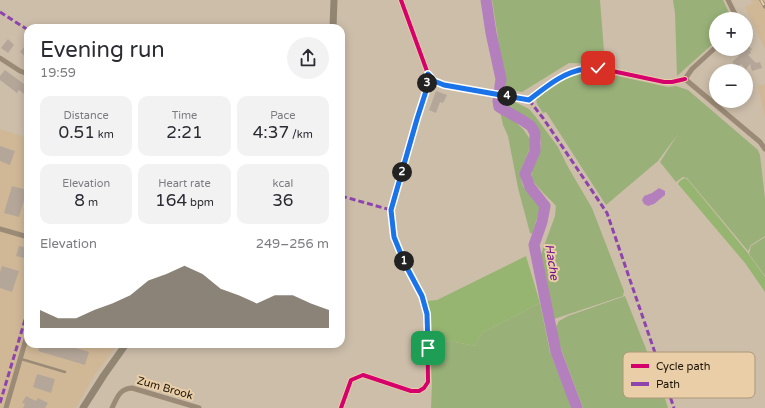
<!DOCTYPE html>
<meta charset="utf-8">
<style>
body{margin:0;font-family:"Varela Round",sans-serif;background:#f2f2f3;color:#2b2b33;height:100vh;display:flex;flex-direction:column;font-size:15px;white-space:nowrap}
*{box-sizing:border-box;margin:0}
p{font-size:13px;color:#7c7c81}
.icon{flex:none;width:22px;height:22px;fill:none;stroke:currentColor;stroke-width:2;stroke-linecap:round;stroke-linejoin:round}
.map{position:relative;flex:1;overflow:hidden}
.panel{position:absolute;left:24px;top:24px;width:321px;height:324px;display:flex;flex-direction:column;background:#fff;border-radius:12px;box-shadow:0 2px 10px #0003}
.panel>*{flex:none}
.tools{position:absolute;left:709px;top:12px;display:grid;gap:8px}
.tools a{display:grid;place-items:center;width:44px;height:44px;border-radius:50%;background:#fff;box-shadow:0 2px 10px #0003;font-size:20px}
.pin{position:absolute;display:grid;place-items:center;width:34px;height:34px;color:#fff;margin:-17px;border-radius:8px;box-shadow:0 2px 6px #0006}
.km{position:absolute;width:20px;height:20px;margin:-10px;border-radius:50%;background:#222;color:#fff;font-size:11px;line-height:20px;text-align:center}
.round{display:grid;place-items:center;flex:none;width:42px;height:42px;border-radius:21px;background:#f2f2f3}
.overview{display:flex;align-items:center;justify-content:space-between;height:68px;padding:0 16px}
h1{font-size:22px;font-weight:600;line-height:30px}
.metrics{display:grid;grid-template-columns:repeat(3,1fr);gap:6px;height:68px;padding:4px 16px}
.metrics div{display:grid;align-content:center;border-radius:10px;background:#f2f2f3;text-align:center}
.metrics b{font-size:17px;font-weight:600}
.metrics small{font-size:11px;font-weight:400}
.metrics p{font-size:11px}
.chart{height:112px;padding:8px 16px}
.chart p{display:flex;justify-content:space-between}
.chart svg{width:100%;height:72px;margin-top:4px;fill:#5b5040;opacity:.7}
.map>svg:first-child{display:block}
</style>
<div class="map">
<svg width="765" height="408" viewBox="0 0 765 408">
<rect width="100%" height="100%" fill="#cdbeaa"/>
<g fill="#d0b897">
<path d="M751,0h14v49l-20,-42 8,-4z"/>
<path d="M765,84v34l-7,-32z"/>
<path d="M0,129l28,9v206h90l-24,32 -18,32h-76z"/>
</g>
<g fill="#99b179">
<path d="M492,0h108l5,64 -36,-1 -47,29 -16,-3z"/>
<path d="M673,0h50l9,19h-16v22l-39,35 -2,-63z"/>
<path d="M586,71l13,1 69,15 8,-1 12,4 70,60 2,5 5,44v37l-14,9 -3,6 -61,-73 -4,-1 -7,5 -16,-20 18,-28 -20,27 -52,44 -60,-93 -3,1 -6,-9 -1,-6 36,-23z"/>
<path d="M507,98l22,11 6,7 23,31 10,20 24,41 32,83 -1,5 -69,23 -14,-62 15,-41 1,-10c-5,-6 -22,-21 -24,-28 -4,-14 15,-27 7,-44 -3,-6 -9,-13 -14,-17 -7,-5 -15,-7 -21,-13v-3z"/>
<path d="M501,110h2l20,19 7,10 1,6 -11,28 1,7 2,6 17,22 -7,24 -1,2 -2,-1 -12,-45 -10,-52 -5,-11 -3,-14z"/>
<path d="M765,237v39l-16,-22 2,-8z"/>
<path d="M625,296l37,93 6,19h-85l-25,-67 -2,-14 3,-6 9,-5z"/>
<path d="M540,303l10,49 22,56h-141l1,-23 -2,-48 45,9 7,-13z"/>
</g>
<g fill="#96b571">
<path d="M685,178l3,2 59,72 18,25v15l-20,-29 -67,-79c1,-3 3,-4 7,-6z"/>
<path d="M526,256l14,47 -58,30 -7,13 -45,-9 -3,-36 10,-1z"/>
</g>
<path fill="#b47fbd" d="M659,188l6,3v4l-11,9 -6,2 -4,-2 -2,-4 2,-4 8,-3z"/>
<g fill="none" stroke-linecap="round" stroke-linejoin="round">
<path stroke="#b47fbd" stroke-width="11" d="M486,0l5,33 10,46 -3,22 1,6 23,13 9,6 4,7v18l-10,23 5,13 15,19 -3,16 -8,23 22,107 21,56"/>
</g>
<g fill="#b4a799">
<path d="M8,39l6,6 -6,8 -7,-5z"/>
<path d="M28,42v17l-8,-7z"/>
<path d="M746,43l6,6 -2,2 1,2 -3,2 8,8 4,-1 2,6 -10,3 -2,-7 -4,5 -5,-5 -3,4 -6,-6 7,-6 -7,-7h14z"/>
<path d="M5,70l23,17v10l-9,-7 -2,3 -17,-13v-4z"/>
<path d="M436,91l11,4 -4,8 -3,-1 -4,11 -7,-3z"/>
<path d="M0,146l15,5 -5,14 -10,-4z"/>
<path d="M12,186l15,4 -8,27 -15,-4z"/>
<path d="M19,246l9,2v11l-12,-3z"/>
<path d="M2,266l17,5 -7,21 -12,-4v-16z"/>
<path d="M41,344h7l10,3 1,-3h3l27,8 -4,13 -47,-14z"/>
<path d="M37,374l18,5 -4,14 -18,-6z"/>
<path d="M26,396l10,5 2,-3 10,5 -3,5h-22l2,-4 -3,-1z"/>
</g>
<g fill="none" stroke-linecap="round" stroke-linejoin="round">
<path stroke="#9b8b76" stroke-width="2.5" d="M21,359l44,13"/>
<g stroke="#9b8b76" stroke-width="5">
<path d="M401,0l27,74 6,7 10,4 85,15 26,-19 13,-8 18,-5h12l66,14h8l13,-3"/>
<path d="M728,0l8,16v3"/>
<path d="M0,58l20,13 8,3"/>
<path d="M685,79l75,63 5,7"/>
<path d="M685,79l7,-10 24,-22"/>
<path d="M0,229l28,8"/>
<path d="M6,408l22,-76"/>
<path d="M112,408c5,-10 7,-19 20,-20l67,20"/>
<path d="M341,408l10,-28 12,-5 48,16h8l5,-3 4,-6 -1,-68 -5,-19 -17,-31 -11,-27 -3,-27 26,-91 9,-28 2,-17"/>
</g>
<g stroke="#928673" stroke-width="7">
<path d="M333,28l1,-28"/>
<path d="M83,408l21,-33 22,-31"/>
</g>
<g stroke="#928673" stroke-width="3.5">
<path id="rail" d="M761,0l4,7"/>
</g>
<use href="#rail" stroke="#e9cea8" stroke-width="2" stroke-dasharray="6" stroke-linecap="butt"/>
<g stroke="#8e44ad" stroke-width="3" stroke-dasharray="6 3" stroke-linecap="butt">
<path d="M0,12l28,18"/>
<path d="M529,100l14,18 64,95 67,195"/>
<path d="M341,196l50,14"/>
<path d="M0,403l28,-93"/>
</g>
<g stroke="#e9cea8" stroke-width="6">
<g id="cycleway">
<path d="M401,0l27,74 6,7 10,4 85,15 26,-19 13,-8 18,-5h12l66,14h8l13,-3"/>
<path d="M341,408l10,-28 12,-5 48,16h8l5,-3 4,-6 -1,-68 -5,-19 -17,-31 -11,-27 -3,-27 26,-91 9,-28 2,-17"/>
</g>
</g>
<use href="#cycleway" stroke="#d6006c" stroke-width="4"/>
</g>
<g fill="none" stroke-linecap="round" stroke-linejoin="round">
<g stroke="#fff" stroke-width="8">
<path id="route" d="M428,348l-1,-34 -5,-18 -17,-32 -11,-27 -3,-27 26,-91 9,-28 2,-17 6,7 10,4 85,15c17,-13 34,-28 56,-31 4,-1 9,-1 13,-1"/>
</g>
<use href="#route" stroke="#1a73e8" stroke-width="5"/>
</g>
<g text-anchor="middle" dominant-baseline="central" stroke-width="4" stroke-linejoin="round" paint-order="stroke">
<g font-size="11" fill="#1e1507" stroke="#e9cea8">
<text transform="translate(165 388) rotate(16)">Zum Brook</text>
</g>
<g font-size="12" font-style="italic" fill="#6e0d8b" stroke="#e9cea8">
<text transform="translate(552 262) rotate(81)">Hache</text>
</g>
</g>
<rect x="623" y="352" width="132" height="46" rx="6" fill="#e9cea8" stroke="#ac9678" stroke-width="1"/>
<rect x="631" y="364" width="18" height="4" fill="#d6006c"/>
<rect x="631" y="382" width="18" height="4" fill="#8e44ad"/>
<g font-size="11" fill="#1e1507">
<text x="656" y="370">Cycle path</text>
<text x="656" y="388">Path</text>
</g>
</svg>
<div class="tools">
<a>+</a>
<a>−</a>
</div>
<div class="pin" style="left:428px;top:348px;background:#1e9e55"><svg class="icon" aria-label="arrive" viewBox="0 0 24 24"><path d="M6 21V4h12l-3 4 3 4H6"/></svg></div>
<div class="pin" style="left:598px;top:68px;background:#d93025"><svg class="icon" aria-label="check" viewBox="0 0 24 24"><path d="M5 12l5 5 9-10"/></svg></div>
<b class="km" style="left:404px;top:261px">1</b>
<b class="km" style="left:402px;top:172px">2</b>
<b class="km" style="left:427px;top:83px">3</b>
<b class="km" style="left:507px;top:96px">4</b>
<section class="panel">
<div class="overview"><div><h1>Evening run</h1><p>19:59</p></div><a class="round"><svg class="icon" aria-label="share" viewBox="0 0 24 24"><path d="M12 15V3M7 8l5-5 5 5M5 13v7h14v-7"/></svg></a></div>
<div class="metrics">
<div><p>Distance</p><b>0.51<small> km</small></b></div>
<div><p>Time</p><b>2:21</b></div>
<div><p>Pace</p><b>4:37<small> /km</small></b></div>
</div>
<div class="metrics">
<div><p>Elevation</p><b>8<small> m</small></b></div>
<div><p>Heart rate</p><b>164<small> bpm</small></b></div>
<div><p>kcal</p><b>36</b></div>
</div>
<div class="chart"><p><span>Elevation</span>249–256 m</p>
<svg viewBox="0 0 160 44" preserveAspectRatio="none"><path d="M0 44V33L10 38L20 38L30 33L40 29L50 24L60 15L70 11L80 6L90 11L100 20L110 24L120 29L130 24L140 24L150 29L160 33V44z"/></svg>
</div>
</section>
</div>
